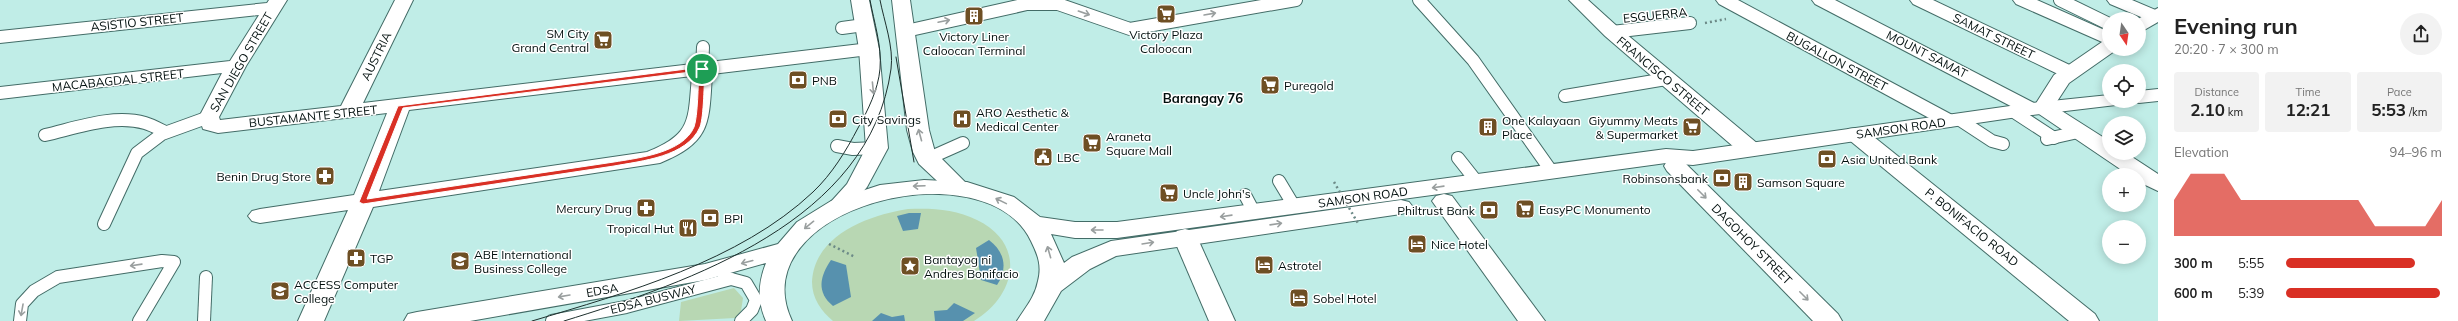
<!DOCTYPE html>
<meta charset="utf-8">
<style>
body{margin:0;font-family:Mulish,sans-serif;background:#f2f2f2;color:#222;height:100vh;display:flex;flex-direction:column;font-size:15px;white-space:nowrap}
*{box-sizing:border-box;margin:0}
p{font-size:13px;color:#767676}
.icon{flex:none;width:22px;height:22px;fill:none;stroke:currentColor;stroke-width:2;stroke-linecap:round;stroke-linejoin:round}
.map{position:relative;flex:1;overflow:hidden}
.drawer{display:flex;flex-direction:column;background:#fff;width:300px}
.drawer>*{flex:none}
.needle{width:26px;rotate:167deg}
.controls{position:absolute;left:2102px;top:12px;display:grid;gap:8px}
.controls a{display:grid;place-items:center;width:44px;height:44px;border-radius:50%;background:#fff;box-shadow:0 2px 10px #0003;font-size:20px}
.pin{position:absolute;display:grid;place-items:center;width:34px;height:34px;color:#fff;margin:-17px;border:2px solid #fff;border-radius:50%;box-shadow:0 1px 4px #0007}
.round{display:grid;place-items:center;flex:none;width:42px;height:42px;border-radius:21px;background:#f2f2f2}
.head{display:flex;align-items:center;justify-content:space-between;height:68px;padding:0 16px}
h1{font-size:22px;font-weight:700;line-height:30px}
.metrics{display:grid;grid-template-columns:repeat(3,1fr);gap:6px;height:68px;padding:4px 16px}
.metrics div{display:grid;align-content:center;border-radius:4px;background:#f2f2f2;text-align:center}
.metrics b{font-size:17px;font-weight:700}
.metrics small{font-size:11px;font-weight:400}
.metrics p{font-size:11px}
.chart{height:112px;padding:8px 16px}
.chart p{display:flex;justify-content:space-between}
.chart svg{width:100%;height:72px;margin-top:4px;fill:#d93025;opacity:.7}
ul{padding:0 16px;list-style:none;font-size:13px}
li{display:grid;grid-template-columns:64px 48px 1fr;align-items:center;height:30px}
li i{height:10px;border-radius:5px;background:#d93025}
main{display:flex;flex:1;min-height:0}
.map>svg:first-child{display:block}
</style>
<main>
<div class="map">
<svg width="2158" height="321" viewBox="0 0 2158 321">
<rect width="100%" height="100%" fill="#c0ede7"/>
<g fill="#b8d7b3">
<path d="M908,209c24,-1 47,0 69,11 50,24 39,76 -3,101h-141c-12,-10 -21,-23 -21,-39 2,-47 57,-67 96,-73z"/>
<path d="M734,288l9,10 -2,13 -6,7 -56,3 2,-19z"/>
</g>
<g fill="#5791ae">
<path d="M909,213h12l-3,16 -15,2 -6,-15z"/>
<path d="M989,240c16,12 19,29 8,45l-16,-5 -5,-32z"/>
<path d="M831,260l15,5 5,32 -18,9c-17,-14 -13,-30 -2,-46z"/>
<path d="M954,303l21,10 -12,8h-28l-1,-10 13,-1z"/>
<path d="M881,313l11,4 12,-2 1,6h-33z"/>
</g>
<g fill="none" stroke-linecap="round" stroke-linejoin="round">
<g stroke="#436c67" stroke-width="14">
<g id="lane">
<path d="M1419,0l54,60 79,112"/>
<path d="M2060,0l49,24"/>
<path d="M842,28l22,-3"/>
<path d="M906,31l121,-27h31l72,25 166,-29"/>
<path d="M1612,32l78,-9"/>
<path d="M702,69l1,-22"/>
<path d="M1565,96l101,-17"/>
<path d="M2014,112l40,26"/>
<path d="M1960,120l32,21 11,3"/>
<path d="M45,135c31,-7 68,-21 100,-12 7,2 14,6 20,9"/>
<path d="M2047,139l31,-7"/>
<path d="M837,146l16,3 24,-1"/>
<path d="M1458,158l19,24"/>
<path d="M927,159l36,-16"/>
<path d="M1279,181l15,25"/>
<path d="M1245,195l9,17"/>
<path d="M104,224l33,-71 25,-19 47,-17"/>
<path d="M724,277l22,6 10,17 -4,10 -11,11"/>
<path d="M20,321l2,-17 12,-13 24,-14 104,-16 12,1 -35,59"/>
<path d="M204,321l2,-44"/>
<path d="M552,321l74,-14 105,-28"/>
</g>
</g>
<g stroke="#436c67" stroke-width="2">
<g id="street">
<path d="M269,0h18l-41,66 -27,51 1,3 121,-14 54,-106h18l-50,103 506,-60 7,2 3,4 -3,4 -7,2 -157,19c-3,50 -1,68 -52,89l-287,44 -49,114h-26l50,-111 -88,13 -8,-2 -4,-5 4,-5 8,-2 94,-14 33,-82 -169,20 -15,-4 -4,-12 23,-44 -222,26v-12l230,-26 29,-46 -259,28v-12l267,-28zM692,76c-4,44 0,58 -45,76l-268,39 30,-81z"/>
<path d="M1569,0h19l31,28 139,116 3,5 -3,5 -8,2 -8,-2 -137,-118z"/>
<path d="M1716,0h22l218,117 4,4 -4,4 -7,2 -7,-2 -223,-121z"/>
<path d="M1812,0h23l203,105 3,4 -3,4 -7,2 -7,-2 -209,-109z"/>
<path d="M1910,0h23l143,68 3,4 -3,4 -7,2 -7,-2 -149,-72z"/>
<path d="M2013,0h24l72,32v13l-93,-41z"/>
<path d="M2107,0h25l26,11v10l-10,-1 -38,-16z"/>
<path d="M1856,128l8,1 231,185 4,7h-30l-221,-182 -3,-5 3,-5z"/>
<path d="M1675,159l8,2 155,153 4,7h-29l-146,-150 -3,-5 3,-5z"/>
<path d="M1444,194l8,2 93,125h-27l-86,-120 4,-5z"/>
<path d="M1185,229l8,2 4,6 38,84h-26l-36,-84 4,-6z"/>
</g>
</g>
<g stroke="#436c67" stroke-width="2">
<g id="secondary">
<path d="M2158,8v14l-19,11 -1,-14z"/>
<path d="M2109,40v9l7,1 -47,33 -15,23 55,35v12h17l32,21v17l-19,-9v-7h-10l-93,-63 -3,-4 21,-33 48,-33z"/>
</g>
</g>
<g stroke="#436c67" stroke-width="2">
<g id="primary">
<path d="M851,0h18l10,49 9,99 -21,39 -19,23 -8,2 -8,-2 -4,-5 19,-21 19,-36 -7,-99z"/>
<path d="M892,0h18l19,130 6,22 31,31 3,5 -3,5 -8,2 -8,-2 -31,-29 -6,-12 -6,-22z"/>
</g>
</g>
<g stroke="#436c67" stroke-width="2">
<g id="highway">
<path d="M2158,89v12l-19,2 -7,-2h7v-10z"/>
<path d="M2109,95v6h10l-3,4 -85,10 -338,50 -27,-2 -549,75h-42l-24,-4 13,29 8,-6 39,-16 290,-41 8,2 4,5 -4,5 -8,2 -285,42 -26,13 -29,22 -17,30h-27c8,-13 18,-24 21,-40 4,-15 0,-26 -7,-40 -46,-96 -292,-33 -239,80h-26c-9,-20 -8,-38 0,-58l-61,17 -235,41h-66l4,-7 9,-2 288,-48 73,-20 19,-22 34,-21 49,-16 44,-5 43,2 47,15 26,20 35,5h42l549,-73 27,2 338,-48z"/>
</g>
</g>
<g stroke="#6c8a87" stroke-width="2.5" stroke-dasharray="2 3" stroke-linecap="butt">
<path d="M1705,23l21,-4"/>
<path d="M829,244l26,13"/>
</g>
<use href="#lane" stroke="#fff" stroke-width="12"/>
<use href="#street" fill="#fff" fill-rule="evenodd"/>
<use href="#secondary" fill="#fff" fill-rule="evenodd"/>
<use href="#primary" fill="#fff" fill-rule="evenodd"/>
<use href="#highway" fill="#fff" fill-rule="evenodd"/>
<g stroke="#1d2f2d" stroke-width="1">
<path d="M896,57l18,105"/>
<path d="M532,321c94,-28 208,-60 281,-129 19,-18 33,-41 45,-64 10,-18 20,-38 22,-59 2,-23 -6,-47 -10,-69"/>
<path d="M564,321c126,-39 306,-100 327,-252 3,-22 -7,-48 -11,-69"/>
</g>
<path stroke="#6c8a87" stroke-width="2.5" stroke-dasharray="2 3" stroke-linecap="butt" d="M1334,182l25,43"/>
</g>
<defs><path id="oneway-shaft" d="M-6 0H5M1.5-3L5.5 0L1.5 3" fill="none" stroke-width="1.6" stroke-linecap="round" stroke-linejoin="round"/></defs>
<g stroke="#9a9f9f">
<use href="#oneway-shaft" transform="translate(1084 13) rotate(19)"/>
<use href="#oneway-shaft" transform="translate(1210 14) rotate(-10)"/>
<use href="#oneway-shaft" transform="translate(944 21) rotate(-12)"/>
<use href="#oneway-shaft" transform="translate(873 88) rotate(84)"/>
<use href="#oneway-shaft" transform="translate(920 135) rotate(-105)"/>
<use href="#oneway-shaft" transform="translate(919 186) rotate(178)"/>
<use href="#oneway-shaft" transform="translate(1438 187) rotate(172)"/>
<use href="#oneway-shaft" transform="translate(1702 194) rotate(45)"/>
<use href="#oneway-shaft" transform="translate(1001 201) rotate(-154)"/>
<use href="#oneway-shaft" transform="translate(1226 216) rotate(172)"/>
<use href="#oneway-shaft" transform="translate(1276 224) rotate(-8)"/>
<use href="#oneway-shaft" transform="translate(809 225) rotate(141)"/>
<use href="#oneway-shaft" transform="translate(1097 230) rotate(180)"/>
<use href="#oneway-shaft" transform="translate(1148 243) rotate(-9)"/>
<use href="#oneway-shaft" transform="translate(1049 252) rotate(-106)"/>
<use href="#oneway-shaft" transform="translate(747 262) rotate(165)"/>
<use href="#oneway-shaft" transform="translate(136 265) rotate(172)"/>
<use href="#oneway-shaft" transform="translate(564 296) rotate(170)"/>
<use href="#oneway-shaft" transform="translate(1804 296) rotate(45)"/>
<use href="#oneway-shaft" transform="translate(22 310) rotate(100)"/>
</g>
<path fill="#d93025" stroke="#fff" fill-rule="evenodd" d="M702,67l3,2c-1,13 -1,47 -5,58 -13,30 -59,34 -86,39l-251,38 -4,-2 39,-96zM699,71c-1,13 -1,45 -5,56 -11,26 -56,31 -80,35l-247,37 36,-91z"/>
<defs>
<g id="supermarket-square" transform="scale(1)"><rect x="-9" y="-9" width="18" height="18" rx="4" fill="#6e4f24" stroke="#fff"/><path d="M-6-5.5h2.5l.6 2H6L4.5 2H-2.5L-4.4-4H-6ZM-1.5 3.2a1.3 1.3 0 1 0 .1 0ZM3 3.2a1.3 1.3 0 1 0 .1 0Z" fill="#fff"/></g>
<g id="building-square" transform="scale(1)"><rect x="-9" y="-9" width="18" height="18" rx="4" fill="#6e4f24" stroke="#fff"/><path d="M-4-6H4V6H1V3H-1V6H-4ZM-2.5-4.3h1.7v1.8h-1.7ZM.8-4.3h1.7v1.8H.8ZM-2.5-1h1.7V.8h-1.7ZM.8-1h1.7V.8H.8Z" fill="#fff"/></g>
<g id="bank-square" transform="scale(1)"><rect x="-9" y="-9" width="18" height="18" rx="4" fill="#6e4f24" stroke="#fff"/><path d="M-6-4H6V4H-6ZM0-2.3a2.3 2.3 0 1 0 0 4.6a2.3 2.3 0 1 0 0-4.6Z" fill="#fff"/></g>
<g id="hospital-square" transform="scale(1)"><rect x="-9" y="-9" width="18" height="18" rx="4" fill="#6e4f24" stroke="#fff"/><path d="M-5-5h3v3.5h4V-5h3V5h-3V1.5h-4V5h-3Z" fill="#fff"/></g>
<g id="civic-square" transform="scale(1)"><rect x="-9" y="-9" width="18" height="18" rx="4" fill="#6e4f24" stroke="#fff"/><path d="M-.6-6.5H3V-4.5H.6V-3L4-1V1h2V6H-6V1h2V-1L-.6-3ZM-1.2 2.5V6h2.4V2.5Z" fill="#fff"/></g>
<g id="pharmacy-square" transform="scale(1)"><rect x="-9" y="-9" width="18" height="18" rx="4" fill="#6e4f24" stroke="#fff"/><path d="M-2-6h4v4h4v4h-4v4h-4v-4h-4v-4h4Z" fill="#fff"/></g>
<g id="restaurant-square" transform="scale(1)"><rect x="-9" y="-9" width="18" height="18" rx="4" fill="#6e4f24" stroke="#fff"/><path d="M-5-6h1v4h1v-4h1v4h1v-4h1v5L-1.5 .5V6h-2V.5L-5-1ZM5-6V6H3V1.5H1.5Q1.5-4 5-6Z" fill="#fff"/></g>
<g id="hotel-square" transform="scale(1)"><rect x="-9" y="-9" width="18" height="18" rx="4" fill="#6e4f24" stroke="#fff"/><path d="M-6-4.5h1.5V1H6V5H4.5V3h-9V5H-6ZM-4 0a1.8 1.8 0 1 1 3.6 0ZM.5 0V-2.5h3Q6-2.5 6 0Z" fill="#fff"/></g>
<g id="university-square" transform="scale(1)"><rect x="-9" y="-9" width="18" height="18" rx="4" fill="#6e4f24" stroke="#fff"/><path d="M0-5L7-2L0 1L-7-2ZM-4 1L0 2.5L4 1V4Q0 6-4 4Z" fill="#fff"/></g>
<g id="sight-square" transform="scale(1)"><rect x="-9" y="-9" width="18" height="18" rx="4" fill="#6e4f24" stroke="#fff"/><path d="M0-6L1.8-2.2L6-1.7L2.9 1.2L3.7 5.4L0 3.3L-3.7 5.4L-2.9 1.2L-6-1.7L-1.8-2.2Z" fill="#fff"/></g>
</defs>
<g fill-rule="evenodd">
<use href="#supermarket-square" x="1166" y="14"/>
<use href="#building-square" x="974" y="16"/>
<use href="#supermarket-square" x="603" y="40"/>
<use href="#bank-square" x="798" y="80"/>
<use href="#supermarket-square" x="1270" y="85"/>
<use href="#bank-square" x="838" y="119"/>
<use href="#hospital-square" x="962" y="119"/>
<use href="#building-square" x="1488" y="127"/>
<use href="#supermarket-square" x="1692" y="127"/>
<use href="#supermarket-square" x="1092" y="143"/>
<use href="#civic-square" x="1043" y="157"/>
<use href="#bank-square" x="1827" y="159"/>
<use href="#pharmacy-square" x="325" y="176"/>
<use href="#bank-square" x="1722" y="178"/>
<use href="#building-square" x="1743" y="182"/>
<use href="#supermarket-square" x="1169" y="193"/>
<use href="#pharmacy-square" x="646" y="208"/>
<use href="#supermarket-square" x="1525" y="209"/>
<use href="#bank-square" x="1489" y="210"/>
<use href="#bank-square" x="710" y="218"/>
<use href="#restaurant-square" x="688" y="228"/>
<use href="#hotel-square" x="1417" y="244"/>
<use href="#pharmacy-square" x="356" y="258"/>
<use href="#university-square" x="460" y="261"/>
<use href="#hotel-square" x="1264" y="265"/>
<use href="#sight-square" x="910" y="266"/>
<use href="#university-square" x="280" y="291"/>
<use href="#hotel-square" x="1299" y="298"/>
</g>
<g text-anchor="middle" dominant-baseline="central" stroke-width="3" stroke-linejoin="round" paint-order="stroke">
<g font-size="12" fill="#020f0e" stroke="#fff">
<text transform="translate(1655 15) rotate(-6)">ESGUERRA</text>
<text transform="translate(137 22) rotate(-6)">ASISTIO STREET</text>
<text transform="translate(1994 36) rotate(26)">SAMAT STREET</text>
<text transform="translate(1927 54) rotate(27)">MOUNT SAMAT</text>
<text transform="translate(376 56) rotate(-64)">AUSTRIA</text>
<text transform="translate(1837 61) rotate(28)">BUGALLON STREET</text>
<text transform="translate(241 62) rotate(-60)">SAN DIEGO STREET</text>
<text transform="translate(1663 76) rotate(40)">FRANCISCO STREET</text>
<text transform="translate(118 80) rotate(-6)">MACABAGDAL STREET</text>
<text transform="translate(313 116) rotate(-6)">BUSTAMANTE STREET</text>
<text transform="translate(1901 128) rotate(-8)">SAMSON ROAD</text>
<text transform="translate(1363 197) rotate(-8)">SAMSON ROAD</text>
<text transform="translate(1972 227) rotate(39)">P. BONIFACIO ROAD</text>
<text transform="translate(1752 244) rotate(45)">DAGOHOY STREET</text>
<text transform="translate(602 290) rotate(-10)">EDSA</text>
<text transform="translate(653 299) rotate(-14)">EDSA BUSWAY</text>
</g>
<g font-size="12" fill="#020f0e" stroke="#fff" text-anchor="start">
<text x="589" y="33" text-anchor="end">SM City<tspan x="589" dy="14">Grand Central</tspan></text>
<text x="1166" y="34" text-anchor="middle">Victory Plaza<tspan x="1166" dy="14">Caloocan</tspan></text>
<text x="974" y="36" text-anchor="middle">Victory Liner<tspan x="974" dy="14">Caloocan Terminal</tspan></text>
<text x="812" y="80">PNB</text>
<text x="1284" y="85">Puregold</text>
<text x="976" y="112">ARO Aesthetic &amp;<tspan x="976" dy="14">Medical Center</tspan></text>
<text x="852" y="119">City Savings</text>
<text x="1502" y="120">One Kalayaan<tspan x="1502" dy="14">Place</tspan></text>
<text x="1678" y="120" text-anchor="end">Giyummy Meats<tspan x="1678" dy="14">&amp; Supermarket</tspan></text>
<text x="1106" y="136">Araneta<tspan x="1106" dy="14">Square Mall</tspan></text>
<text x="1057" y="157">LBC</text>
<text x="1841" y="159">Asia United Bank</text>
<text x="311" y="176" text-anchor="end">Benin Drug Store</text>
<text x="1708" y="178" text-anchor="end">Robinsonsbank</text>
<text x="1757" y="182">Samson Square</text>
<text x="1183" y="193">Uncle John's</text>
<text x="632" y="208" text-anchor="end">Mercury Drug</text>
<text x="1539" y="209">EasyPC Monumento</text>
<text x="1475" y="210" text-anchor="end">Philtrust Bank</text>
<text x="724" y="218">BPI</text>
<text x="674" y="228" text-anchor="end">Tropical Hut</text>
<text x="1431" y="244">Nice Hotel</text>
<text x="474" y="254">ABE International<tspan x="474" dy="14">Business College</tspan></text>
<text x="370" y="258">TGP</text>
<text x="924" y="259">Bantayog ni<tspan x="924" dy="14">Andres Bonifacio</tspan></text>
<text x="1278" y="265">Astrotel</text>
<text x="294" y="284">ACCESS Computer<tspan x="294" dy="14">College</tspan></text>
<text x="1313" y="298">Sobel Hotel</text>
</g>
<g font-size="13" font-weight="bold" fill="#020f0e" stroke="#fff">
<text x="1203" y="98">Barangay 76</text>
</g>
</g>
</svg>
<div class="controls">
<a><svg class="needle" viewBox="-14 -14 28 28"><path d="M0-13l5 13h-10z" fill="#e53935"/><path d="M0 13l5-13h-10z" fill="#767676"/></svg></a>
<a><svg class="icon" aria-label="locate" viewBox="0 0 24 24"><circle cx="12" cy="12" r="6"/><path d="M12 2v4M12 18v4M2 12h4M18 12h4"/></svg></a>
<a><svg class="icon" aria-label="layers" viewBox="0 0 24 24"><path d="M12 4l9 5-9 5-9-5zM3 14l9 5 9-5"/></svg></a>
<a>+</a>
<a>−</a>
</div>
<div class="pin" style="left:702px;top:69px;background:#1e9e55"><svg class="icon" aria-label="arrive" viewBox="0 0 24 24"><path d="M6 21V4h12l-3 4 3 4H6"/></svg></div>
</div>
<section class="drawer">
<div class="head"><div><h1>Evening run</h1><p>20:20 · 7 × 300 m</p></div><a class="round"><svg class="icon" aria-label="share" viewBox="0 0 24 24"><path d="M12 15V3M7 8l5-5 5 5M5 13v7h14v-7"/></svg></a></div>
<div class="metrics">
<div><p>Distance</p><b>2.10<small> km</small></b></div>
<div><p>Time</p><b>12:21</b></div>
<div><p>Pace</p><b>5:53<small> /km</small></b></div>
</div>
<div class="chart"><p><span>Elevation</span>94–96 m</p>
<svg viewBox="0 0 160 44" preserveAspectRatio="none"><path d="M0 44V22L10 6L20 6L30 6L40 22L50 22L60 22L70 22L80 22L90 22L100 22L110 22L120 38L130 38L140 38L150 38L160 22V44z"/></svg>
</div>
<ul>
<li><b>300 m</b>5:55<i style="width:83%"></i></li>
<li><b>600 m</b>5:39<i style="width:99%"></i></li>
</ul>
</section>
</main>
